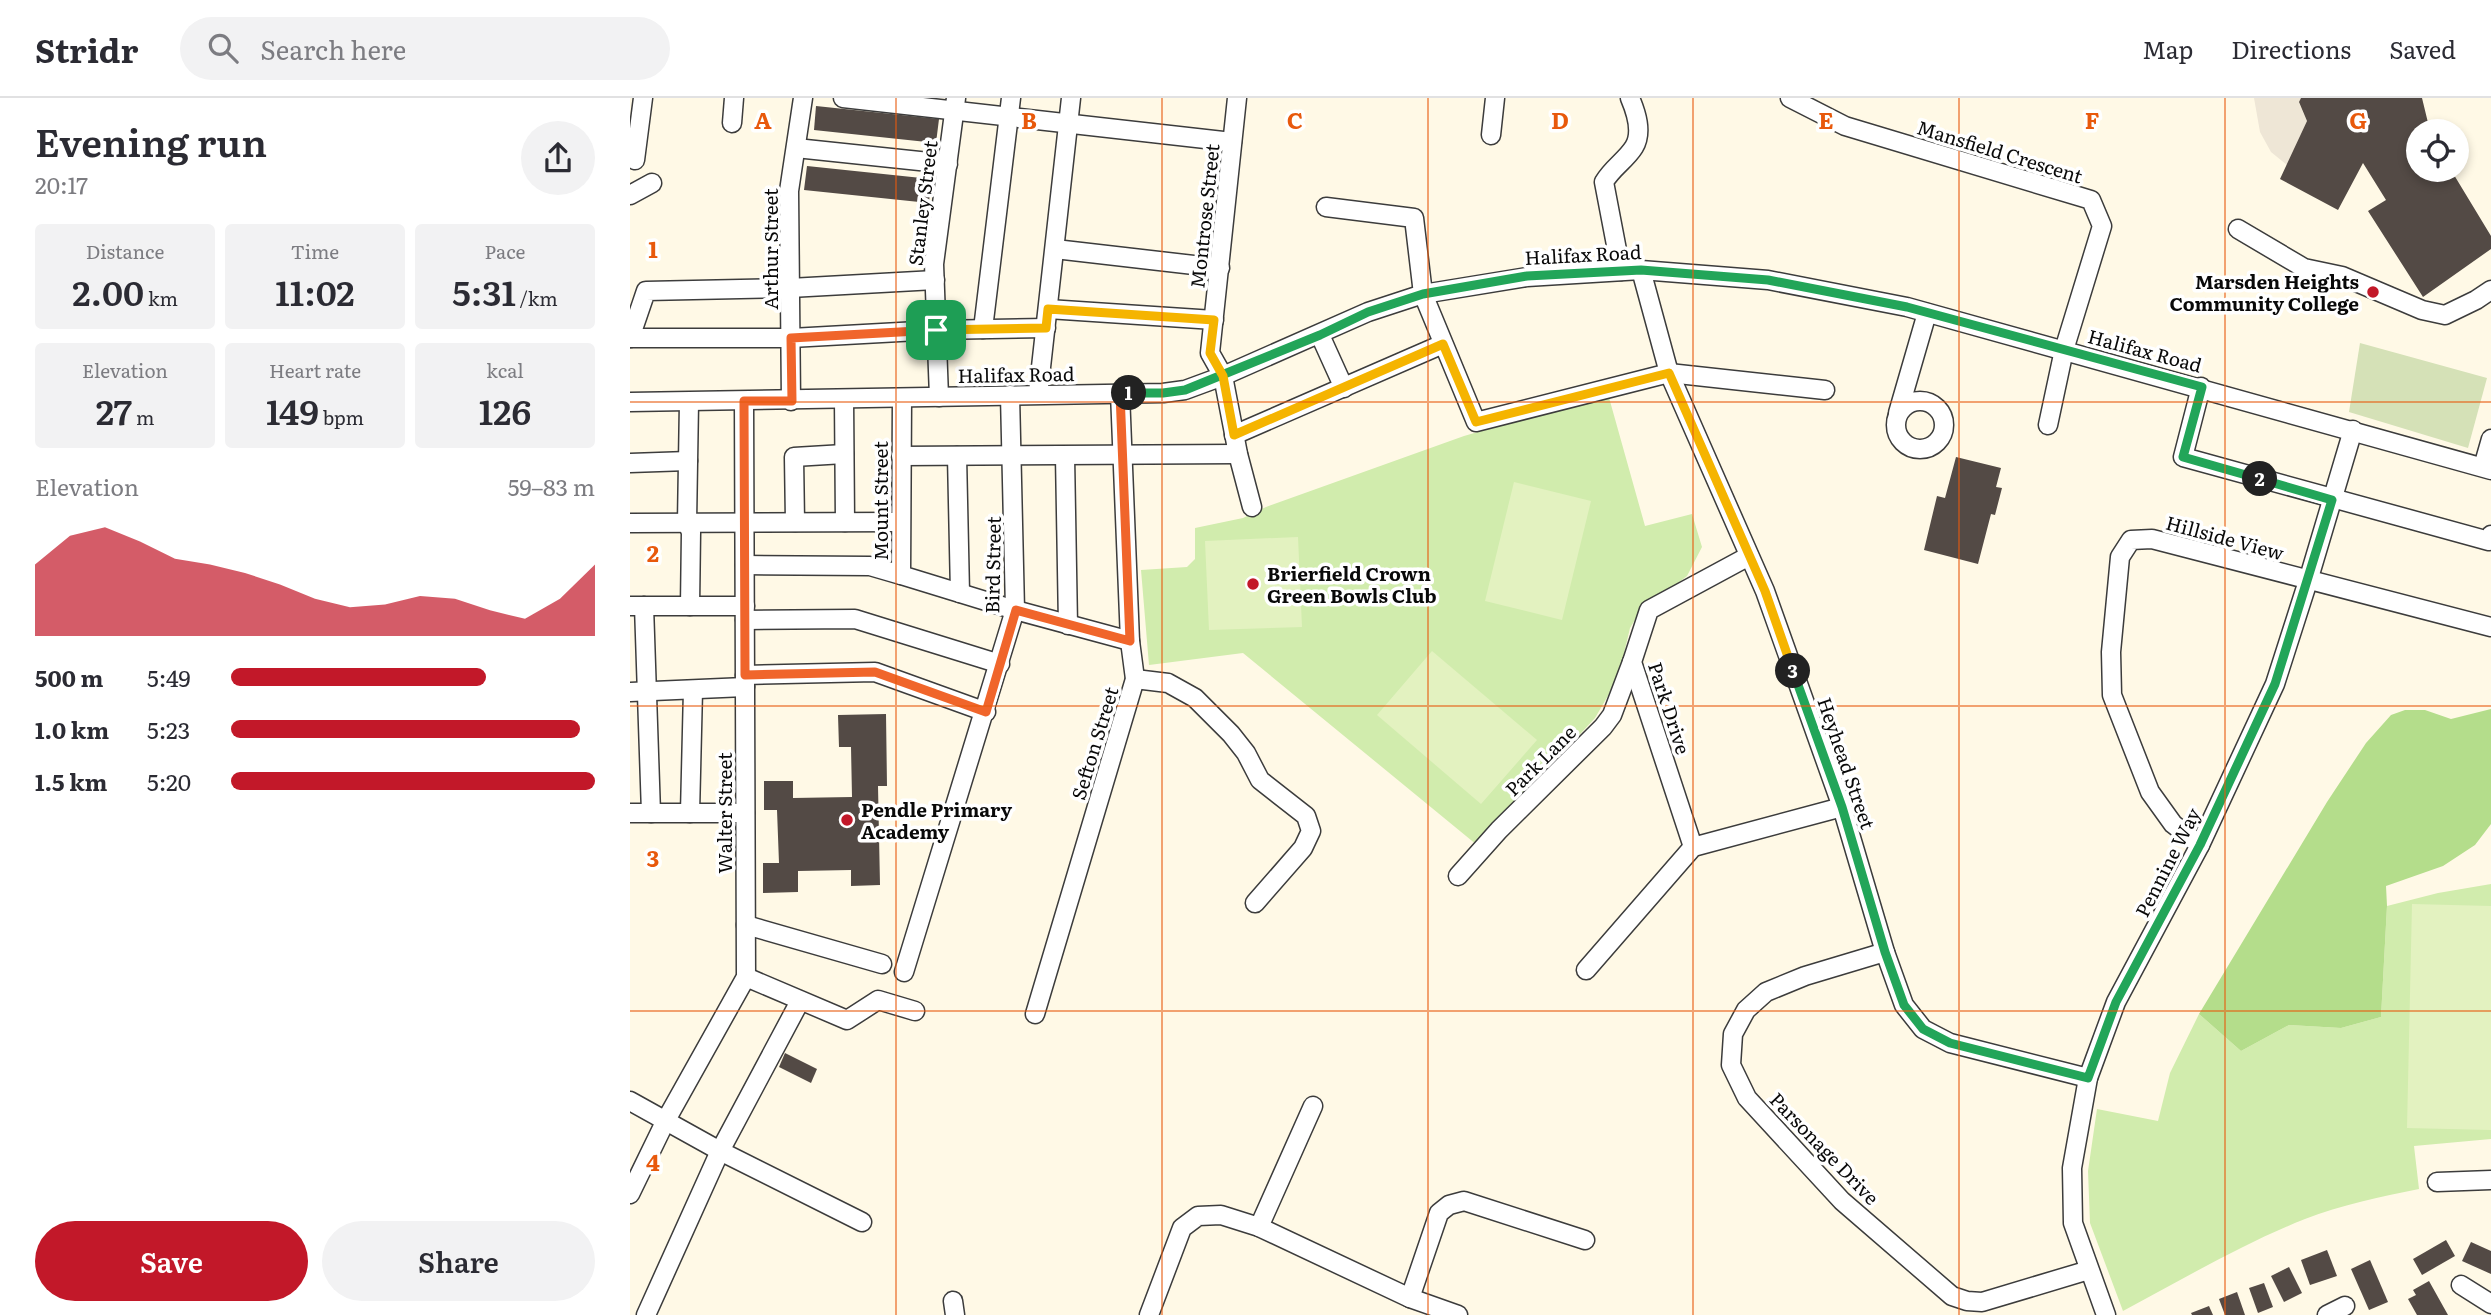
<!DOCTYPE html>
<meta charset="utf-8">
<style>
body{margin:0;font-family:Literata,serif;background:#f2f2f3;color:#2b2b33;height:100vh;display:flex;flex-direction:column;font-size:26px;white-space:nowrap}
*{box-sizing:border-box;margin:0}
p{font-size:23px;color:#7c7c81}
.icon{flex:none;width:38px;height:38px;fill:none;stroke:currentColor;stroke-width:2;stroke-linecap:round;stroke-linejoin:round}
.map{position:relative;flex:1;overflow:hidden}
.sheet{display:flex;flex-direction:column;background:#fff;width:630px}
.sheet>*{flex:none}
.controls{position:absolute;left:1776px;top:21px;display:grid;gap:14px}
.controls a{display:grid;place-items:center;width:63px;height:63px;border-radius:50%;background:#fff;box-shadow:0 4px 10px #0003;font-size:35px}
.pin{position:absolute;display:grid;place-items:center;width:60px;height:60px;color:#fff;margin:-30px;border-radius:14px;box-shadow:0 4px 10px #0006}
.km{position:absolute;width:35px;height:35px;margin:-18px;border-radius:50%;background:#222;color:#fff;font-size:19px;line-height:35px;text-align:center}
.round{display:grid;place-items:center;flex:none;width:74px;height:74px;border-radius:37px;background:#f2f2f3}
.headline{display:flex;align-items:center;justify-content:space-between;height:119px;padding:0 35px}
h1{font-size:38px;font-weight:600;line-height:52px}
.figures{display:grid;grid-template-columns:repeat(3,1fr);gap:10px;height:119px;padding:7px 35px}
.figures div{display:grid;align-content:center;border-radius:7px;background:#f2f2f3;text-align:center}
.figures b{font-size:35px;font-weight:600}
.figures small{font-size:19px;font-weight:400}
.figures p{font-size:19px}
.chart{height:196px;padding:14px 35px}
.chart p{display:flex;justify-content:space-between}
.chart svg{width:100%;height:126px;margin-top:7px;fill:#c21829;opacity:.7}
.button{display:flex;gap:14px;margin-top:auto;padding:14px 35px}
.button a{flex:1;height:80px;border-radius:42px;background:#c21829;color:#fff;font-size:28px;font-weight:600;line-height:80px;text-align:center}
.button a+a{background:#f2f2f3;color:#2b2b33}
ul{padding:0 35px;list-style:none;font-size:23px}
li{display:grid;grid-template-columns:112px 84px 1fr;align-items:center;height:52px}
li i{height:18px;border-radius:9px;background:#c21829}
header{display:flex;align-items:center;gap:42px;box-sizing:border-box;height:98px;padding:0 35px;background:#fff;border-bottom:2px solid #e1e1e2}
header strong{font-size:33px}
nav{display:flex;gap:38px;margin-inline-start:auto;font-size:24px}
.search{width:490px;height:63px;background:#f2f2f3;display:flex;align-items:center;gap:18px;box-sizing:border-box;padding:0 24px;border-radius:38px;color:#7c7c81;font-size:26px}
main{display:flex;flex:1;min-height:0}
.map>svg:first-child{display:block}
</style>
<header>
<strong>Stridr</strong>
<div class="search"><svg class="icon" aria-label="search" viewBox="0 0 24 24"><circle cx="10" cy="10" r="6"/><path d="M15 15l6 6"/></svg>Search here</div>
<nav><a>Map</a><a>Directions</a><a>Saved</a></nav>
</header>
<main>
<section class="sheet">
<div class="headline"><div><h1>Evening run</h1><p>20:17</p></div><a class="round"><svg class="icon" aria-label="share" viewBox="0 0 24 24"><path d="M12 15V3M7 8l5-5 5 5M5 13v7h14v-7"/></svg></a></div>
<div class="figures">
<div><p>Distance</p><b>2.00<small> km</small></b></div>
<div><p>Time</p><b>11:02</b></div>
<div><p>Pace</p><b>5:31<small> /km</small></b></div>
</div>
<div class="figures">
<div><p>Elevation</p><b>27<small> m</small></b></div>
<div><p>Heart rate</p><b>149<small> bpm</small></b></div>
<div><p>kcal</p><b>126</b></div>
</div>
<div class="chart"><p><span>Elevation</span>59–83 m</p>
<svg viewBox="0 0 160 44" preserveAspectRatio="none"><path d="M0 44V19L10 9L20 6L30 11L40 17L50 19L60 22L70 26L80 31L90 34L100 33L110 30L120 31L130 35L140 38L150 31L160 19V44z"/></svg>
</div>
<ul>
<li><b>500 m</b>5:49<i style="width:70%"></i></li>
<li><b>1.0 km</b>5:23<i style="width:96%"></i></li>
<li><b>1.5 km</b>5:20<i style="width:100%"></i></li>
</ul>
<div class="button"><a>Save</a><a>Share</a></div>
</section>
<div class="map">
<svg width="1861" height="1217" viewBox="0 0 1861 1217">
<rect width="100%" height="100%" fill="#fff9e6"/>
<g fill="#d1ecad">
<path d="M978,296l37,132 47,-12 10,33 -15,29 -48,37 -9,15 -9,38 -12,28 -14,24 -118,127 -234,-192 -94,12 -8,-95 46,-3 8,-8v-31l48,-10 23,-11 198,-71z"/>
<path d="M1861,786v255l-77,7 5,43c-39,8 -78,16 -114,30 -63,25 -122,60 -182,92l-33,-88 -2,-52 9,-62 61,12 12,-48 29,-59 42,37 48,-26 52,3 40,-11 6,-111 51,-13z"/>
</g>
<path fill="#b4dd8b" d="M1861,611v115l-16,21 -32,21 -57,20 1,20 -6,111 -40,11 -52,-3 -48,26 -42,-37 128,-212 39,-59 25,-28 14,-5h20l26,9z"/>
<path fill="#d5e1b7" d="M1730,245l127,35 -19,70 -119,-36z"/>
<g fill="#e3f2c0">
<path d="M884,384l77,19 -29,119 -77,-19z"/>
<path d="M668,439l4,90 -93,3 -4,-89z"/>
<path d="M802,553l105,89 -56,64 -104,-89z"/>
<path d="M1782,806l79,2v224l-84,-2z"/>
</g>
<path fill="#eee6d6" d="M1624,0h47l-2,5 8,18 -20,44 -16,-13 -11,-20z"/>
<g fill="#534a45">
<path d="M1671,0h121l8,33h-12v39h33l40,66v13l-68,48 -55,-86 18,-11 -23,-37 -25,47 -58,-31 27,-58 -8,-19z"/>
<path d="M186,8l123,13 -3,24 -122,-13z"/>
<path d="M177,68l124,13 -2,24 -125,-13z"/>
<path d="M1326,359l45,11 -5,19 6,1 -7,27 -4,-1 -13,50 -54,-14 13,-54 8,2z"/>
<path d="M256,616l1,72h-9l2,99 -29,1v-16l-53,1v21l-35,1v-30h16l-2,-53h-13v-29h29v17l59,-1 -1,-50h-12l-1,-32z"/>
<path d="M155,955l32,16 -6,14 -32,-16z"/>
<path d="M1816,1142l9,16 -33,19 -9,-16z"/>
<path d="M1841,1144l20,9v23l-29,-13z"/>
<path d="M1697,1152l10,26 -27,9 -9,-25z"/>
<path d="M1740,1162l18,42 -19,8 -18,-41z"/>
<path d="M1659,1169l13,26 -18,9 -13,-26z"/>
<path d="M1799,1183l19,34h-31l-9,-16 8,-4 -3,-5z"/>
<path d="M1634,1185l9,24 -15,6 -9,-25z"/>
<path d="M1607,1194l8,23h-20l-6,-16z"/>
<path d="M1579,1208l4,9h-21l-1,-2z"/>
</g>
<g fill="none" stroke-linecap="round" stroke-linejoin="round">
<g stroke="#3c3c3c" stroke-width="21">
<g id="minor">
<path d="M213,0l389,44"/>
<path d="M607,0l-27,255 13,23 15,78 14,53"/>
<path d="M1160,0l55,28 246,74 11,26 -38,124 -16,75"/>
<path d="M102,25l2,-25"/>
<path d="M861,37l4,-37"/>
<path d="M166,50l152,16"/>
<path d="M5,62l8,-62"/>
<path d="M0,97l22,-12"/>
<path d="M696,109l88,11 9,76 53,128 193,-49 156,17"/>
<path d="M1608,131l66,39 38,8 80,34 23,5 31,-15 15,-10"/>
<path d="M425,151l165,19"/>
<path d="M1011,172l28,103 96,218 77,216 43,145 19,53 19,24 27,14 138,35"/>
<path d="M991,173l-17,-89c8,-14 22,-22 30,-35 9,-15 2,-35 -4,-49"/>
<path d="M418,211l166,11"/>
<path d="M353,231l28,-231"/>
<path d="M690,237l24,53"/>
<path d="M0,240h161l145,-8 110,-2"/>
<path d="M0,240l16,-47 144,-3 145,-8"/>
<path d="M1571,289l-18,70 306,84 2,-6"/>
<path d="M408,296l33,-296"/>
<path d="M309,299l-5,-133 22,-166"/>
<path d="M214,301l1,123"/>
<path d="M272,301l-1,176 114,35 115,31"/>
<path d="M161,303l-2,-210 14,-93"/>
<circle cx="1290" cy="327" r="24"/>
<path d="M0,304l533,-9 22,-3 38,-14 145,-64 55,-18 104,-17 114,-7 127,10 139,27 584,163"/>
<path d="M59,304l-2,121 4,9 -1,74"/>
<path d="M1268,315l29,-100"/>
<path d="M604,337l209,-91"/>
<path d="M271,358l337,-2"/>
<path d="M327,358l3,137"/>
<path d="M435,358l3,169"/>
<path d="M0,365l58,-2"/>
<path d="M1853,369l8,-28"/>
<path d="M165,424l-1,-65 50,-3"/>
<path d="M0,425l270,-1"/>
<path d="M115,467l125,1 31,9"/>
<path d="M0,508h115"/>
<path d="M14,508l7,207"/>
<path d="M115,522l110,-1 145,45"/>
<path d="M115,577l130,-3 111,40"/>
<path d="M505,581l33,4 27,15 36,36 15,19 14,27 46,36 5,15 -8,17 -48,55"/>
<path d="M0,594l115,-5"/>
<path d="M0,715h115"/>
<path d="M60,715l3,-123"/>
<path d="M1570,747l-27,-21 -23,-32 -38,-97 -1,-43 9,-95 11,-17 21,-1 339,88"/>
<path d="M1063,749l-61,-185 17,-52 100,-54"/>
<path d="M828,778l41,-46 104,-103 9,-12 20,-53"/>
<path d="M116,827l136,39"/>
<path d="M1255,854l-80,24 -39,16 -20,18 -13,24 -2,31 16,33 95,103 110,95 15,5 15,1 107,-32"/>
<path d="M956,872l107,-123 149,-40"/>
<path d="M274,874l111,-362 -5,-215"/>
<path d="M116,879l101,43 31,-20 37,11"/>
<path d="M405,916l100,-335 -5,-38 -10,-248"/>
<path d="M0,1003l90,50 142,71"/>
<path d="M1807,1084l54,-2"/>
<path d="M0,1096l36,-74 80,-143 -2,-576"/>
<path d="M629,1129l54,-121"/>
<path d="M1831,1187l30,19"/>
<path d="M780,1200l29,-85 10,-8 15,-4 121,39"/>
<path d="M323,1203l2,14"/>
<path d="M16,1217l74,-164 80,-150"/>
<path d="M519,1217l33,-87 16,-12 23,-1 38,12 151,71 48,17"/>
<path d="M1476,1217l-33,-92 -1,-55 16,-90 28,-76 84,-157 75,-161 33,-103 45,-151"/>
<path d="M1697,1217l18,-9"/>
</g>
</g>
<use href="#minor" stroke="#fff" stroke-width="18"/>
</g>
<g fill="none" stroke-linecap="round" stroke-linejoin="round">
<g stroke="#fff" stroke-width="14">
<path id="split-1" d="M306,232l-145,8 1,63h-48l1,274 130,-3 111,40 30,-102 114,31 -10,-248h9"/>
</g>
<g stroke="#fff" stroke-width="14">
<path id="split-2" d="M499,295h34l22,-3 135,-55 48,-23 55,-18 104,-18 114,-6 127,10 139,27 295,80 -19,70 77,22"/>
</g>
<g stroke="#fff" stroke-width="14">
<path id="split-3" d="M1163,573l49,136 43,145 19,53 19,24 27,14 138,35 28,-76 84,-157 75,-161 57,-184 -72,-21"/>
</g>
<g stroke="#fff" stroke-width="14">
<path id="split-4" d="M306,232l110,-2 2,-19 166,11 -4,33 13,23 11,59 209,-91 33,78 193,-49 96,218 28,80"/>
</g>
<use href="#split-1" stroke="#f0652b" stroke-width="9"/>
<use href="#split-2" stroke="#22a559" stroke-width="9"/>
<use href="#split-3" stroke="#22a559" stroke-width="9"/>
<use href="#split-4" stroke="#f5b400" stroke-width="9"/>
</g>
<path fill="none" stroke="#e8590c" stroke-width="2" stroke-opacity="0.55" d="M266,0v1217M532,0v1217M798,0v1217M1063,0v1217M1329,0v1217M1595,0v1217M0,304h1861M0,608h1861M0,913h1861"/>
<g fill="#c21829" stroke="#fff" stroke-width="2.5">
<circle cx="1743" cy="194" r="7"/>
<circle cx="623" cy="486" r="7"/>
<circle cx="217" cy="722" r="7"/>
</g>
<g text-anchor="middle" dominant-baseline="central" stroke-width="7" stroke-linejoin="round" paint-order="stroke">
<g font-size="19" fill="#090909" stroke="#fff">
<text transform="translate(1370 53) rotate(17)">Mansfield Crescent</text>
<text transform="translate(292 105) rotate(-83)">Stanley Street</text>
<text transform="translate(574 118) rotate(-84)">Montrose Street</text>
<text transform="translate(140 151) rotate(-90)">Arthur Street</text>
<text transform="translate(953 156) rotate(-3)">Halifax Road</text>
<text transform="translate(1515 252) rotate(15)">Halifax Road</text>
<text transform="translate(386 276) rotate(-1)">Halifax Road</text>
<text transform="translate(250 403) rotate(-90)">Mount Street</text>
<text transform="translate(1595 439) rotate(15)">Hillside View</text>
<text transform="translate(362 467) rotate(-89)">Bird Street</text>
<text transform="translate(1040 610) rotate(72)">Park Drive</text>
<text transform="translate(464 645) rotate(-73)">Sefton Street</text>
<text transform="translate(910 662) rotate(-45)">Park Lane</text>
<text transform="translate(1217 665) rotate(71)">Heyhead Street</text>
<text transform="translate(94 715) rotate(-90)">Walter Street</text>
<text transform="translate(1537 764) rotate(-63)">Pennine Way</text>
<text transform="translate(1195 1050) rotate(46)">Parsonage Drive</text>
</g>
<g font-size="19" font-weight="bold" fill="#090909" stroke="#fff" text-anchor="start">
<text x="1729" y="183" text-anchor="end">Marsden Heights<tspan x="1729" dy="22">Community College</tspan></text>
<text x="637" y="475">Brierfield Crown<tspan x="637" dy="22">Green Bowls Club</tspan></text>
<text x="231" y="711">Pendle Primary<tspan x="231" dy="22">Academy</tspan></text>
</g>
</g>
<g font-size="23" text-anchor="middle" font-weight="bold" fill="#e8590c" stroke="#fff" stroke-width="7" stroke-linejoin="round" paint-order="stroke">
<text x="133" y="31">A</text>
<text x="399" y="31">B</text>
<text x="665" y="31">C</text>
<text x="930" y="31">D</text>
<text x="1196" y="31">E</text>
<text x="1462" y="31">F</text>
<text x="1728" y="31">G</text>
<text x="23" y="160">1</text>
<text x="23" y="464">2</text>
<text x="23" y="769">3</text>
<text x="23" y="1073">4</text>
</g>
</svg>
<div class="controls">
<a><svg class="icon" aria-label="locate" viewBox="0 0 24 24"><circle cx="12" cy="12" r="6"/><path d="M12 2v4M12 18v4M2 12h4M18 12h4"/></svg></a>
</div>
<div class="pin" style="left:306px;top:232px;background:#1e9e55"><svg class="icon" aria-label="arrive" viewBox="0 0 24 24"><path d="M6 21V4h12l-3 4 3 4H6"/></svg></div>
<b class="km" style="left:499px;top:295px">1</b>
<b class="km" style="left:1630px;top:381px">2</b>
<b class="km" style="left:1163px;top:573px">3</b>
</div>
</main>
